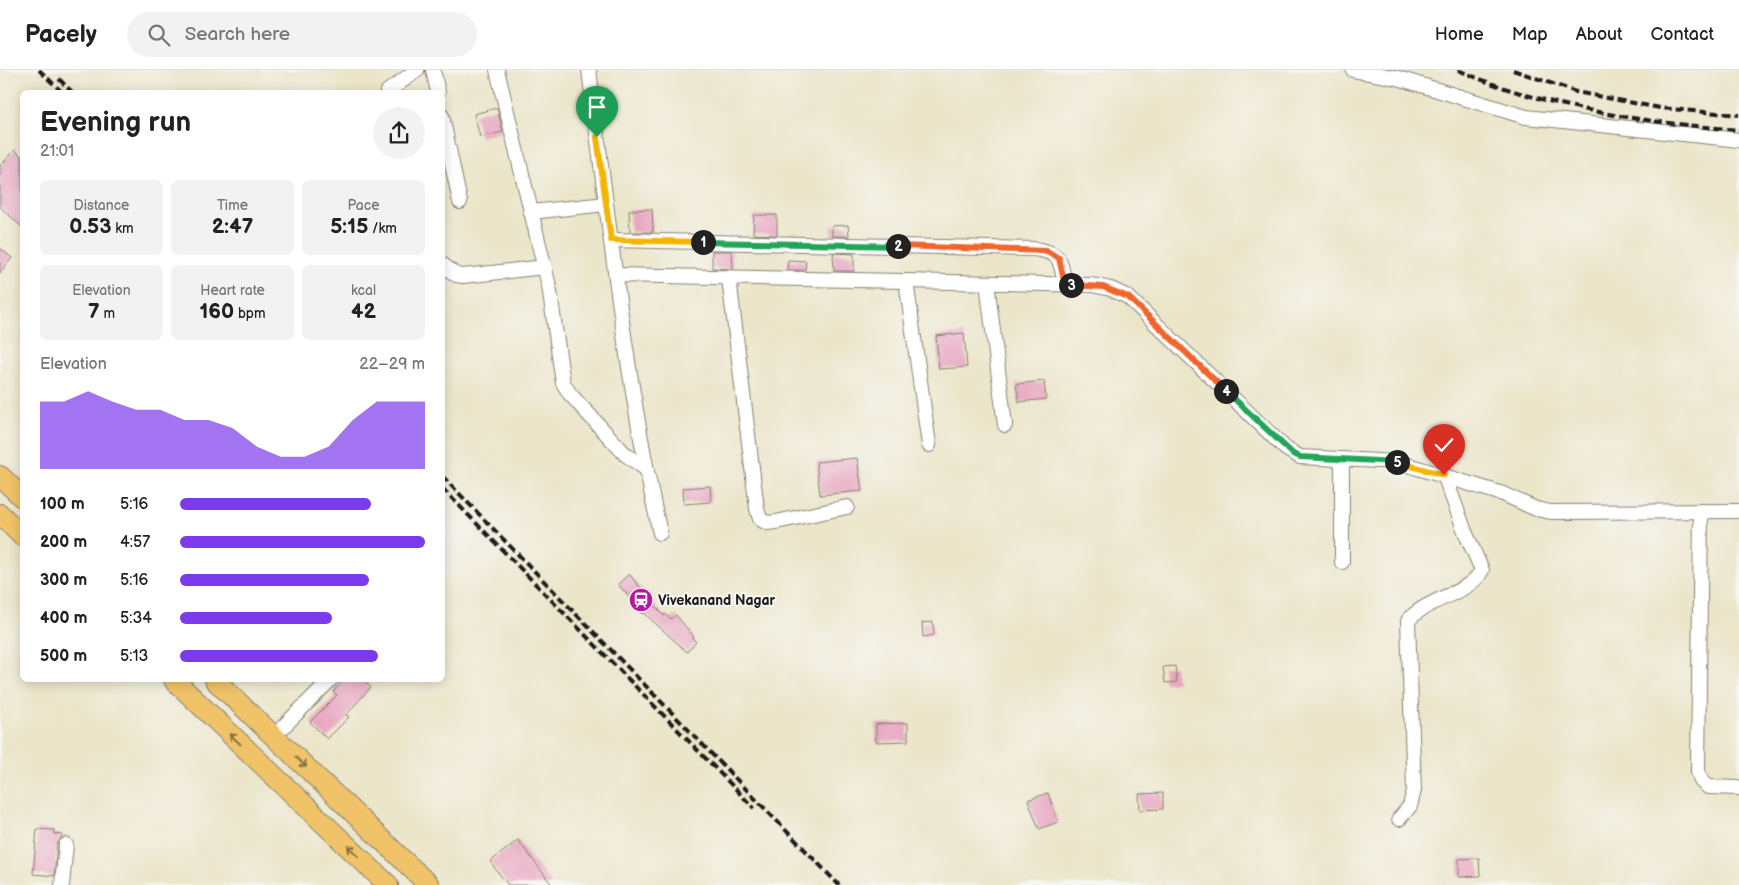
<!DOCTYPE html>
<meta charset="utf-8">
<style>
body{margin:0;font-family:"Balsamiq Sans",sans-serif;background:#f2f2f2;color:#222;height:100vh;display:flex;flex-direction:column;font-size:19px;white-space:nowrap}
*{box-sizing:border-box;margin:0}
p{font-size:16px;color:#767676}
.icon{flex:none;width:28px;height:28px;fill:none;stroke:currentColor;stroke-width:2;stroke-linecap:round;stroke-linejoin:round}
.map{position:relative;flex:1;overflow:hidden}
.drawer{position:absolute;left:20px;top:20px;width:425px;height:592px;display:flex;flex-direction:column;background:#fff;border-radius:8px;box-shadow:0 2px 12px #0003}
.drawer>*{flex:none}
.pin{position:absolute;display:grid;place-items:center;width:42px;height:42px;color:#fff;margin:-51px -21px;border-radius:50% 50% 50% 0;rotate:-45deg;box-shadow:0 0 5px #0007}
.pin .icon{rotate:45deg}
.km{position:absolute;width:25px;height:25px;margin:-12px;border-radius:50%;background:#222;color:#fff;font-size:14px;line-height:25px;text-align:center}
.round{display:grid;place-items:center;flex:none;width:52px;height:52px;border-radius:26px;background:#f2f2f2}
.head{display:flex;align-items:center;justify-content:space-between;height:85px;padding:0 20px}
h1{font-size:28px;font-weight:700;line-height:38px}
.metrics{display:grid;grid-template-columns:repeat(3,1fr);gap:8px;height:85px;padding:5px 20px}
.metrics div{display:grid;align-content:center;border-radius:8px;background:#f2f2f2;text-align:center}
.metrics b{font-size:21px;font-weight:700}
.metrics small{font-size:14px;font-weight:400}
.metrics p{font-size:14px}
.chart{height:140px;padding:10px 20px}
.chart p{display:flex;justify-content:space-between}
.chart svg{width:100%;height:90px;margin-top:5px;fill:#7c3aed;opacity:.7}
ul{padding:0 20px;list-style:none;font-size:16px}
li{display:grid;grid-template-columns:80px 60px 1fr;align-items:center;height:38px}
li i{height:12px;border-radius:6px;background:#7c3aed}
header{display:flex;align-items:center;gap:30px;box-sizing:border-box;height:70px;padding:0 25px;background:#fff;border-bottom:1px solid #e0e0e0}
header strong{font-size:24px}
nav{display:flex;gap:28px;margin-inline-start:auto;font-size:18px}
.search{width:350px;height:45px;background:#f2f2f2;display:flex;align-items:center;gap:12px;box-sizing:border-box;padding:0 18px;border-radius:28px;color:#767676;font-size:19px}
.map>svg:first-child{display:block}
</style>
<header>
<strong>Pacely</strong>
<div class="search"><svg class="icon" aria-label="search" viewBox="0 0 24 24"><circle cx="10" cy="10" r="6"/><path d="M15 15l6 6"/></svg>Search here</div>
<nav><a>Home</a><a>Map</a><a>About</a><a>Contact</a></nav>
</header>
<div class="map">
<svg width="1739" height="815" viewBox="0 0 1739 815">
<rect width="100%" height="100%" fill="#f6f6f2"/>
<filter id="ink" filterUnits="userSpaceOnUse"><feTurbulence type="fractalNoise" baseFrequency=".02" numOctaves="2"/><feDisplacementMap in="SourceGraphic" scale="10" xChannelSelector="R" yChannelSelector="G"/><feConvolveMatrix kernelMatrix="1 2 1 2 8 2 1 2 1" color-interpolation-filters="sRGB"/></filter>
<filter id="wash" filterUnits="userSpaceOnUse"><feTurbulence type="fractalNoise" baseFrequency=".0096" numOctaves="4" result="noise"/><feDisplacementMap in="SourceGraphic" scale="20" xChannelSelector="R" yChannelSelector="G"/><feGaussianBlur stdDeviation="1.12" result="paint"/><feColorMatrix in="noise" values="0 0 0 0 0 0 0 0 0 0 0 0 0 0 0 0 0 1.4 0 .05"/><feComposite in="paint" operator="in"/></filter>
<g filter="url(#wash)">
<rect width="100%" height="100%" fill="#ebe5c9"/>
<g id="blocks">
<g fill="#e8a7c1">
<path d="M497,38l6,24 -23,5 -6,-23z"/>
<path d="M15,80l7,7v70l-22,-20v-41z"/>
<path d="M652,139l1,23h-23l-1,-22z"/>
<path d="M754,145h23v20l-24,-1z"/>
<path d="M848,155l1,11h-17v-10z"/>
<path d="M0,178l12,10 -12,15z"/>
<path d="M712,181h20l1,18 -21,-1z"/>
<path d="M833,183l21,1v17h-20z"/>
<path d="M788,190l18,1 -1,9h-18z"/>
<path d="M964,263l3,34 -28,2 -3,-33z"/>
<path d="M1044,311l2,18 -27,3 -3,-18z"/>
<path d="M857,388l5,33 -42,4 -4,-33z"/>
<path d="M710,416l1,16 -27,2 -1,-16z"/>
<path d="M629,504l35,42 1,-2 6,5 5,-4 18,22 -2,1 4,4 -9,10 -43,-39 -1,1 -25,-30z"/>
<path d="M933,552l1,13 -11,2 -1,-14z"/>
<path d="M1175,596l2,16 -12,1 -2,-16z"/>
<path d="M343,610h20l8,7 -25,28 3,2 -22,22 -17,-17 27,-27 -4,-3z"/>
<path d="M908,653v18l-32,1v-18z"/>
<path d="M1048,723l10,29 -19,7 -11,-29z"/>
<path d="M1163,723v16l-23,1 -1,-16z"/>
<path d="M37,759l17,1v4l9,1 -6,9 -3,32 -21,-2z"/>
<path d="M518,770l34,45h-44l-18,-23z"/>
<path d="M1479,788l1,18 -21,1v-18z"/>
</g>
</g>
</g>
<g filter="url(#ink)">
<use href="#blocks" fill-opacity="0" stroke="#848072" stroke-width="1"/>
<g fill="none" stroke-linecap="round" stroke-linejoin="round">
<g stroke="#848072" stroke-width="16">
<g id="minor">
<path d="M433,0l5,22"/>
<path d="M497,0l52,216 14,97 7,11 55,60 21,15"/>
<path d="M589,0c20,155 37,311 71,463"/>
<path d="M1353,0l45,8 128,39 213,23"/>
<path d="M387,22l30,-22"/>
<path d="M442,46l18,86"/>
<path d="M531,142l75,-8"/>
<path d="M611,170l424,9c27,4 25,11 30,36"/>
<path d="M442,194l14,11 7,1 82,-9"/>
<path d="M616,205l476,10 19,4 17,8 158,152 14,8 98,5 105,32 33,15 15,3 188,-1"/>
<path d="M729,208l28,231 3,10 7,4 9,-1 71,-15"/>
<path d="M906,211l23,164"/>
<path d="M987,213l18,142"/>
<path d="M1342,389v103"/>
<path d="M1701,441l-3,260 3,10 7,6 31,1"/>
<path d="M274,666l56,-56"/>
<path d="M1399,749l11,-13 4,-16 -6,-169c16,-22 63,-27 74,-51l-16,-36 -22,-59"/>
<path d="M62,815l4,-40"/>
</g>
</g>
<g stroke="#848072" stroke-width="22">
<g id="highway">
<path d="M0,406l22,21"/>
<path d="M0,444l22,22"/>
<path d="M174,610l214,205"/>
<path d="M215,610l214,205"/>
</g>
</g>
<use href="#minor" stroke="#fff" stroke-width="14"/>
<use href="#highway" stroke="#f0c369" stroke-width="20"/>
<g stroke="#1c1c1c" stroke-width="4" stroke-dasharray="8 4" stroke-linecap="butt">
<path d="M39,0l23,22"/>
<path d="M1458,0c89,39 185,52 281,60"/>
<path d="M1513,0l63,22 84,16 79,7"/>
<path d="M59,9l13,13"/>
<path d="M442,406l397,409"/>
<path d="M442,418l312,320"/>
</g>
</g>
<defs><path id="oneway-shaft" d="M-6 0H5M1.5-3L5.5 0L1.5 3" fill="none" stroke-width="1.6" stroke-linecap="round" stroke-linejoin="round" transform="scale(1.25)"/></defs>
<g stroke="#867042">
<use href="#oneway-shaft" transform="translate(235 669) rotate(-136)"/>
<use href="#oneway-shaft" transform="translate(301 692) rotate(43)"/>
<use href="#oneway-shaft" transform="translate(353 781) rotate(-136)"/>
</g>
</g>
<g fill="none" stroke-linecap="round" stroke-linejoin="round" filter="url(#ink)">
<g stroke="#fff" stroke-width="10">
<path id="split-1" d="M597,67l14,103 92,2"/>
</g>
<g stroke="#fff" stroke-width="10">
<path id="split-2" d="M703,172l195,4"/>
</g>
<g stroke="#fff" stroke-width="10">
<path id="split-3" d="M898,176l149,5 12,7 6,27h6"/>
</g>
<g stroke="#fff" stroke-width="10">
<path id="split-4" d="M1071,215l32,2 25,10 98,94"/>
</g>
<g stroke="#fff" stroke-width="10">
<path id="split-5" d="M1226,321l67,63 7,3 97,5"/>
</g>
<g stroke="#fff" stroke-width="10">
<path id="split-6" d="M1397,392l47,13"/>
</g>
<use href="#split-1" stroke="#f5b400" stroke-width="6"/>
<use href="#split-2" stroke="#22a559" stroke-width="6"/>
<use href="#split-3" stroke="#f0652b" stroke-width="6"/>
<use href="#split-4" stroke="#f0652b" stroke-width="6"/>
<use href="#split-5" stroke="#22a559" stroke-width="6"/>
<use href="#split-6" stroke="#f5b400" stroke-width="6"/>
</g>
<defs>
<g id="station-disc" transform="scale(1.25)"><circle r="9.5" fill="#b5179e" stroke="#f6f6f2"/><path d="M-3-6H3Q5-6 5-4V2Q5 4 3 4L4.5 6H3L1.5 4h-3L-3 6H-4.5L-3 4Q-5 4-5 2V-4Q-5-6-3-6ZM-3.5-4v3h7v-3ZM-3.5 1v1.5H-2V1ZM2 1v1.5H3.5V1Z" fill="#fff"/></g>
</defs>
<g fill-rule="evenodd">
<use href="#station-disc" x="641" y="530"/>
</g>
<g text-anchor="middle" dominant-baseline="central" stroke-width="4" stroke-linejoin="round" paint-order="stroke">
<g font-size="14" font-weight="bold" fill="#1c1c1c" stroke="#f6f6f2" text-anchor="start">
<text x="658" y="530">Vivekanand Nagar</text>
</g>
</g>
</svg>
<div class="pin" style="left:597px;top:67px;background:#1e9e55"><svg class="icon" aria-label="arrive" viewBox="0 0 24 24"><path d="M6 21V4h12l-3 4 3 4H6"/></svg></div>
<div class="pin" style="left:1444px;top:405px;background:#d93025"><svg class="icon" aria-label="check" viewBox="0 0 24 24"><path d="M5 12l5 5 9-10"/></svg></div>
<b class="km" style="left:703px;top:172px">1</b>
<b class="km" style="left:898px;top:176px">2</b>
<b class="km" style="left:1071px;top:215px">3</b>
<b class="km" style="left:1226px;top:321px">4</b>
<b class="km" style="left:1397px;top:392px">5</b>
<section class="drawer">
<div class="head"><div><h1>Evening run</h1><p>21:01</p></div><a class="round"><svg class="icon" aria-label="share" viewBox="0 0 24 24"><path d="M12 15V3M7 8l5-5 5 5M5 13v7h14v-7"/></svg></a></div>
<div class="metrics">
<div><p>Distance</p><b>0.53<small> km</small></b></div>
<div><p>Time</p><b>2:47</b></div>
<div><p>Pace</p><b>5:15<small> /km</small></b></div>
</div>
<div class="metrics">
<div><p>Elevation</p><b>7<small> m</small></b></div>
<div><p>Heart rate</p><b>160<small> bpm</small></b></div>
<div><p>kcal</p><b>42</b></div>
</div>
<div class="chart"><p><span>Elevation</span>22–29 m</p>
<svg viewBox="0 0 160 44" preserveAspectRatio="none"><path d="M0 44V11L10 11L20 6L30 11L40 15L50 15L60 20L70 20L80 24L90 33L100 38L110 38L120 33L130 20L140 11L150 11L160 11V44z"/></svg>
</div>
<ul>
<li><b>100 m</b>5:16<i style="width:78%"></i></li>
<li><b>200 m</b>4:57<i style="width:100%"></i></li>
<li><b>300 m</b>5:16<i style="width:77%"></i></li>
<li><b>400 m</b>5:34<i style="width:62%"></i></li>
<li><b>500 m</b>5:13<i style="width:81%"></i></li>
</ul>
</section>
</div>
